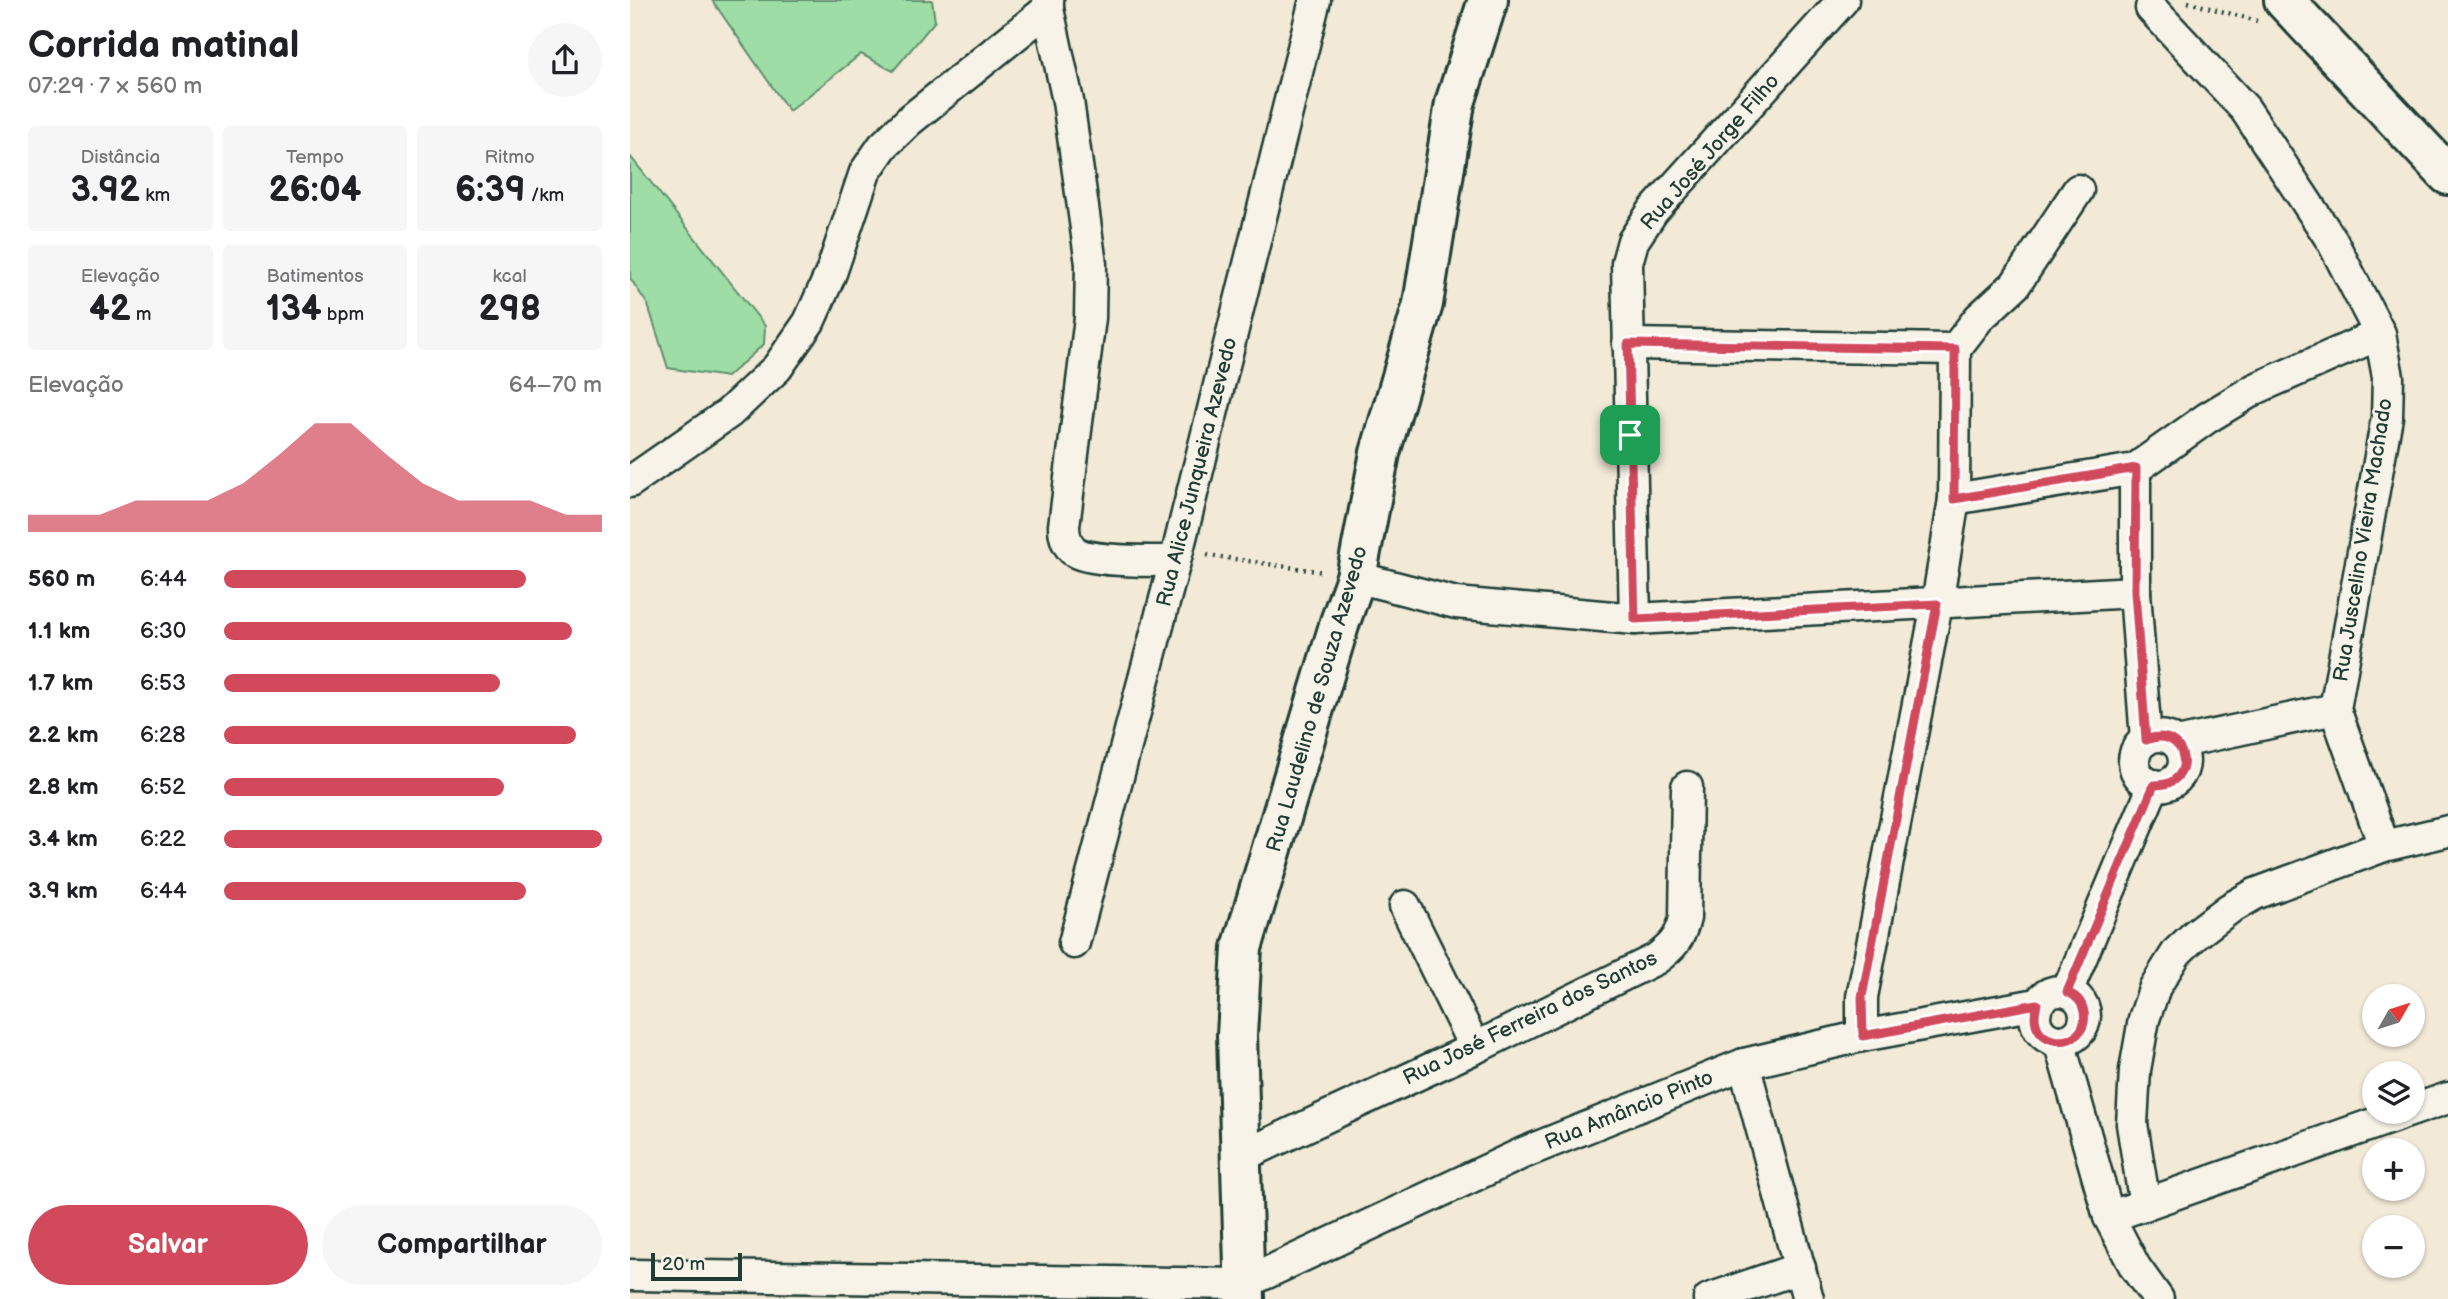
<!DOCTYPE html>
<html lang="pt">
<meta charset="utf-8">
<style>
body{margin:0;font-family:"Balsamiq Sans",sans-serif;background:#f6f6f6;color:#202124;height:100vh;display:flex;flex-direction:column;font-size:26px;white-space:nowrap}
*{box-sizing:border-box;margin:0}
p{font-size:23px;color:#757577}
.icon{flex:none;width:38px;height:38px;fill:none;stroke:currentColor;stroke-width:2;stroke-linecap:round;stroke-linejoin:round}
.map{position:relative;flex:1;overflow:hidden}
.details{display:flex;flex-direction:column;background:#fff;width:630px}
.details>*{flex:none}
.needle{width:46px;rotate:51deg}
.controls{position:absolute;left:1732px;top:984px;display:grid;gap:14px}
.controls a{display:grid;place-items:center;width:63px;height:63px;border-radius:50%;background:#fff;box-shadow:0 2px 5px #0004;font-size:35px}
.scale{position:absolute;left:21px;bottom:18px;width:91px;box-sizing:border-box;padding-left:7px;border:4px solid #1f3d34;border-top:0;font-size:19px;line-height:24px;white-space:nowrap;color:#1f3d34;-webkit-text-stroke:5px #f7f3e8;paint-order:stroke}
.pin{position:absolute;display:grid;place-items:center;width:60px;height:60px;color:#fff;margin:-30px;border-radius:14px;box-shadow:0 4px 10px #0006}
.round{display:grid;place-items:center;flex:none;width:74px;height:74px;border-radius:37px;background:#f6f6f6}
.overview{display:flex;align-items:center;justify-content:space-between;height:119px;padding:0 28px}
h1{font-size:38px;font-weight:700;line-height:52px}
.metrics{display:grid;grid-template-columns:repeat(3,1fr);gap:10px;height:119px;padding:7px 28px}
.metrics div{display:grid;align-content:center;border-radius:7px;background:#f6f6f6;text-align:center}
.metrics b{font-size:35px;font-weight:700}
.metrics small{font-size:19px;font-weight:400}
.metrics p{font-size:19px}
.chart{height:196px;padding:14px 28px}
.chart p{display:flex;justify-content:space-between}
.chart svg{width:100%;height:126px;margin-top:7px;fill:#d1495b;opacity:.7}
.cta{display:flex;gap:14px;margin-top:auto;padding:14px 28px}
.cta a{flex:1;height:80px;border-radius:42px;background:#d1495b;color:#fff;font-size:28px;font-weight:700;line-height:80px;text-align:center}
.cta a+a{background:#f6f6f6;color:#202124}
ul{padding:0 28px;list-style:none;font-size:23px}
li{display:grid;grid-template-columns:112px 84px 1fr;align-items:center;height:52px}
li i{height:18px;border-radius:9px;background:#d1495b}
main{display:flex;flex:1;min-height:0}
.map>svg:first-child{display:block}
</style>
<main>
<section class="details">
<div class="overview"><div><h1>Corrida matinal</h1><p>07:29 · 7 × 560 m</p></div><a class="round"><svg class="icon" aria-label="share" viewBox="0 0 24 24"><path d="M12 15V3M7 8l5-5 5 5M5 13v7h14v-7"/></svg></a></div>
<div class="metrics">
<div><p>Distância</p><b>3.92<small> km</small></b></div>
<div><p>Tempo</p><b>26:04</b></div>
<div><p>Ritmo</p><b>6:39<small> /km</small></b></div>
</div>
<div class="metrics">
<div><p>Elevação</p><b>42<small> m</small></b></div>
<div><p>Batimentos</p><b>134<small> bpm</small></b></div>
<div><p>kcal</p><b>298</b></div>
</div>
<div class="chart"><p><span>Elevação</span>64–70 m</p>
<svg viewBox="0 0 160 44" preserveAspectRatio="none"><path d="M0 44V38L10 38L20 38L30 33L40 33L50 33L60 27L70 17L80 6L90 6L100 17L110 27L120 33L130 33L140 33L150 38L160 38V44z"/></svg>
</div>
<ul>
<li><b>560 m</b>6:44<i style="width:80%"></i></li>
<li><b>1.1 km</b>6:30<i style="width:92%"></i></li>
<li><b>1.7 km</b>6:53<i style="width:73%"></i></li>
<li><b>2.2 km</b>6:28<i style="width:93%"></i></li>
<li><b>2.8 km</b>6:52<i style="width:74%"></i></li>
<li><b>3.4 km</b>6:22<i style="width:100%"></i></li>
<li><b>3.9 km</b>6:44<i style="width:80%"></i></li>
</ul>
<div class="cta"><a>Salvar</a><a>Compartilhar</a></div>
</section>
<div class="map">
<svg width="1818" height="1299" viewBox="0 0 1818 1299">
<rect width="100%" height="100%" fill="#f2e9d7"/>
<filter id="ink" filterUnits="userSpaceOnUse"><feTurbulence type="fractalNoise" baseFrequency=".0143" numOctaves="2"/><feDisplacementMap in="SourceGraphic" scale="14" xChannelSelector="R" yChannelSelector="G"/><feConvolveMatrix kernelMatrix="1 2 1 2 8 2 1 2 1" color-interpolation-filters="sRGB"/></filter>
<g filter="url(#ink)">
<g fill="#9edea6" stroke="#5e8e6d" stroke-width="2">
<path d="M82,0h220l3,21 -42,50 -32,-17 -72,57z"/>
<path d="M0,156l135,170 -1,18 -37,33 -59,-9 -20,-63 -18,-27z"/>
</g>
<g fill="none" stroke-linecap="round" stroke-linejoin="round">
<g stroke="#1f3d34" stroke-width="35">
<g id="street">
<path d="M418,0v9l20,92 23,163 -1,54 -26,208c0,10 2,18 10,25 13,11 81,10 101,10"/>
<path d="M1521,8l94,101 87,132 48,93 8,43 -1,40 -52,292 49,137"/>
<path d="M998,344l327,5"/>
<path d="M1505,469v123l11,148"/>
<path d="M0,482l99,-69 48,-45 32,-46 22,-49 34,-101 18,-26 27,-26 138,-111"/>
<path d="M1324,499l181,-30 72,-51 48,-29 125,-55"/>
<path d="M726,577l100,26 179,16 500,-27"/>
<path d="M1005,619l-8,-356 6,-22 20,-30 190,-211"/>
<circle cx="1529" cy="761" r="25"/>
<path d="M1547,743l158,-34"/>
<path d="M775,906l70,142"/>
<path d="M444,943l104,-393 137,-550"/>
<circle cx="1430" cy="1016" r="25"/>
<path d="M1437,992l87,-207"/>
<path d="M1232,1036v-39l75,-393 17,-105 1,-150 24,-31 36,-33 63,-95"/>
<path d="M1429,1041l50,176 26,50 23,32"/>
<path d="M1114,1064l64,235"/>
<path d="M1783,1110l35,-12"/>
<path d="M610,1157l235,-109 181,-89c16,-12 24,-20 29,-41l2,-131"/>
<path d="M1515,1205l-13,-81 3,-54 9,-51 11,-32 22,-35 19,-18 33,-25 26,-15 129,-48 64,-15"/>
<path d="M1479,1217l301,-106"/>
<path d="M0,1275l613,9 280,-131 221,-89 118,-28 175,-32"/>
<path d="M1079,1299l91,-31"/>
</g>
</g>
<g stroke="#1f3d34" stroke-width="44">
<path id="secondary" d="M615,1299l-8,-264 5,-87 98,-326 16,-45 24,-124 43,-149 32,-201 33,-103"/>
</g>
<g stroke="#1f3d34" stroke-width="44">
<path id="highway" d="M1654,0l164,175"/>
</g>
<g stroke="#1f3d34" stroke-width="4.5" stroke-dasharray="2 5" stroke-linecap="butt">
<path d="M1558,2l69,19"/>
<path d="M577,555l116,17"/>
</g>
<use href="#street" stroke="#f7f3e8" stroke-width="30"/>
<use href="#secondary" stroke="#f7f3e8" stroke-width="38"/>
<use href="#highway" stroke="#f7f3e8" stroke-width="38"/>
</g>
</g>
<g fill="none" stroke-linecap="round" stroke-linejoin="round" filter="url(#ink)">
<g stroke="#fff" stroke-width="14">
<path id="route" d="M998,344l327,5 -1,150 182,-31 -1,124 11,148c42,-17 54,47 8,45l-87,207c9,4 15,9 17,20 7,39 -61,40 -47,-8l-174,32 -1,-39 75,-393 -302,15z"/>
</g>
<use href="#route" stroke="#d1495b" stroke-width="9"/>
</g>
<g text-anchor="middle" dominant-baseline="central" stroke-width="5" stroke-linejoin="round" paint-order="stroke">
<g font-size="21" fill="#1f3d34" stroke="#f7f3e8">
<text transform="translate(1080 152) rotate(-49)">Rua José Jorge Filho</text>
<text transform="translate(567 472) rotate(-76)">Rua Alice Junqueira Azevedo</text>
<text transform="translate(1733 540) rotate(-81)">Rua Juscelino Vieira Machado</text>
<text transform="translate(687 699) rotate(-74)">Rua Laudelino de Souza Azevedo</text>
<text transform="translate(900 1018) rotate(-26)">Rua José Ferreira dos Santos</text>
<text transform="translate(999 1110) rotate(-22)">Rua Amâncio Pinto</text>
</g>
</g>
</svg>
<div class="controls">
<a><svg class="needle" viewBox="-14 -14 28 28"><path d="M0-13l5 13h-10z" fill="#e53935"/><path d="M0 13l5-13h-10z" fill="#757577"/></svg></a>
<a><svg class="icon" aria-label="layers" viewBox="0 0 24 24"><path d="M12 4l9 5-9 5-9-5zM3 14l9 5 9-5"/></svg></a>
<a>+</a>
<a>−</a>
</div>
<div class="scale">20 m</div>
<div class="pin" style="left:1000px;top:435px;background:#1e9e55"><svg class="icon" aria-label="arrive" viewBox="0 0 24 24"><path d="M6 21V4h12l-3 4 3 4H6"/></svg></div>
</div>
</main>
